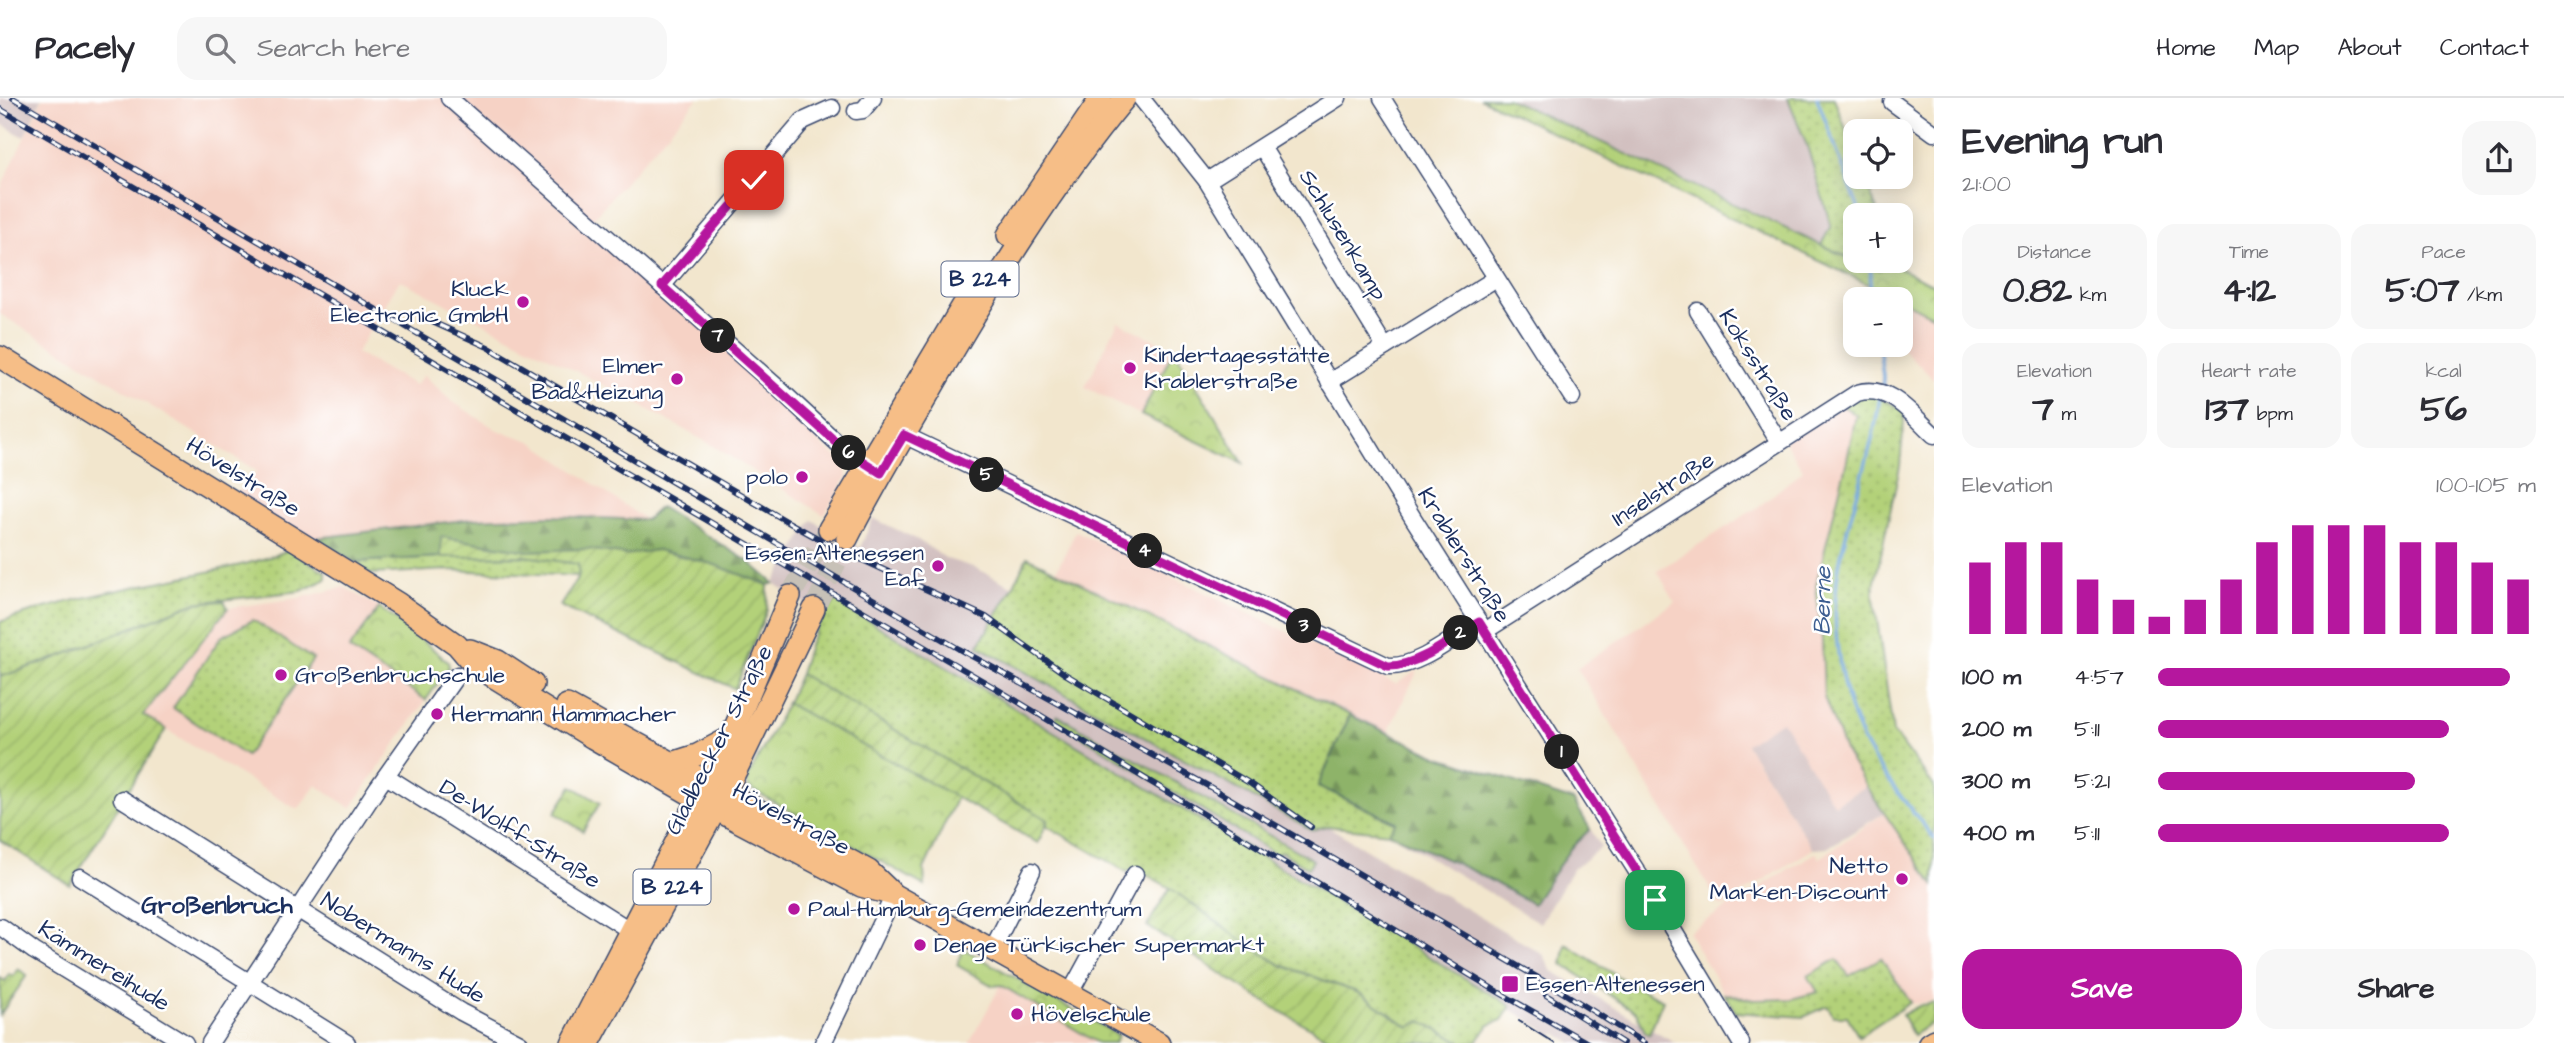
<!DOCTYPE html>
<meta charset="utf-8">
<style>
body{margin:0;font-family:"Architects Daughter",sans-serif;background:#f7f7f7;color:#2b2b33;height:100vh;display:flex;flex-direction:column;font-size:26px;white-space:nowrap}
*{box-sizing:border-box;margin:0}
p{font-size:23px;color:#7c7c81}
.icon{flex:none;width:38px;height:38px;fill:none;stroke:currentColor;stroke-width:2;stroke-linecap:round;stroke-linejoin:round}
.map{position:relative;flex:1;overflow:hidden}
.drawer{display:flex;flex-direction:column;background:#fff;width:630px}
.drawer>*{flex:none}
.tools{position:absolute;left:1843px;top:21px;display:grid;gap:14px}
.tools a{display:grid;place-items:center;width:70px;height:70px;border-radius:14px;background:#fff;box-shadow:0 4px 18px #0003;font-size:35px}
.pin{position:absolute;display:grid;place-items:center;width:60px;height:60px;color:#fff;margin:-30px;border-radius:14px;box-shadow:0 4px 10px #0006}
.km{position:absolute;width:35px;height:35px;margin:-18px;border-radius:50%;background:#222;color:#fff;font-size:19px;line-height:35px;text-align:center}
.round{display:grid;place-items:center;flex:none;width:74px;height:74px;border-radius:21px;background:#f7f7f7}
.summary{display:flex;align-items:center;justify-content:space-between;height:119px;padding:0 28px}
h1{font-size:38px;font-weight:800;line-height:52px}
.figures{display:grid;grid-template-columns:repeat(3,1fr);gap:10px;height:119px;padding:7px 28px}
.figures div{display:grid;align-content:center;border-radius:18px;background:#f7f7f7;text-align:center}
.figures b{font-size:35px;font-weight:800}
.figures small{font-size:19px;font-weight:400}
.figures p{font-size:19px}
.chart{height:196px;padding:14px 28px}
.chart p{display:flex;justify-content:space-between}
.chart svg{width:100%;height:126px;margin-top:7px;stroke:#b5179e;stroke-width:6}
.button{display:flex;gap:14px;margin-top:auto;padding:14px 28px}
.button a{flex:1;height:80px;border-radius:21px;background:#b5179e;color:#fff;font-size:28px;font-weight:800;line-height:80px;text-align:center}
.button a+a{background:#f7f7f7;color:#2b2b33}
ul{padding:0 28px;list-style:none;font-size:23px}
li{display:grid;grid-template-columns:112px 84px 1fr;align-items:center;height:52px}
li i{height:18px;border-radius:9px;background:#b5179e}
header{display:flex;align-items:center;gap:42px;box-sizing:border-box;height:98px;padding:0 35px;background:#fff;border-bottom:2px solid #e1e1e2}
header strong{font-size:33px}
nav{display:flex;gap:38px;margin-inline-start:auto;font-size:24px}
.search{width:490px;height:63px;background:#f7f7f7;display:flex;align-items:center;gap:18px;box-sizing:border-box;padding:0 24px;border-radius:21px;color:#7c7c81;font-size:26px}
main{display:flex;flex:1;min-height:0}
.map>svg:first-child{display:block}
</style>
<header>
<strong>Pacely</strong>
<div class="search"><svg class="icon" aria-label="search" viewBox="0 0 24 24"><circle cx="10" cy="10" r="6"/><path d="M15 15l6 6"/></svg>Search here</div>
<nav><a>Home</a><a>Map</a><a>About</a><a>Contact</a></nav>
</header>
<main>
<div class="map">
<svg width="1934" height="945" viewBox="0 0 1934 945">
<defs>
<pattern id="grass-dots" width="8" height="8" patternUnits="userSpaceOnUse" patternTransform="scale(1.75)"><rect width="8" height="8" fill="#b3d179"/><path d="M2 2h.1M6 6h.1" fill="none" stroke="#99b46b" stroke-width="1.8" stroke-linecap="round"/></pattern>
<pattern id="forest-firs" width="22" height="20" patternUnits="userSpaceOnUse" patternTransform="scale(1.75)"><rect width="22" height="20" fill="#8eb369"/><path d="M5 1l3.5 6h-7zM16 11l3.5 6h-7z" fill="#73925a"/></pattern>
<pattern id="park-crowns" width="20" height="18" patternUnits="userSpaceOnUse" patternTransform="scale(1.75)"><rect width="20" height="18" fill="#b3d179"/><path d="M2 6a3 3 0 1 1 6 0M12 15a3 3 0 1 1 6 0" fill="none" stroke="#99b46b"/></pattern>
<pattern id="garden-furrows" width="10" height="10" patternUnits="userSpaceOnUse" patternTransform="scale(1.75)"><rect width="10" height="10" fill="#b3d179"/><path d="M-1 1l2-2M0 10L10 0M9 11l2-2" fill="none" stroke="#99b46b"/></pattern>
</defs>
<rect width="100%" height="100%" fill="#fff"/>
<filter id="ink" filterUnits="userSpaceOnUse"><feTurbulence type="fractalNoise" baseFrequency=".0143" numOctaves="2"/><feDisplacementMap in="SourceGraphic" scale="14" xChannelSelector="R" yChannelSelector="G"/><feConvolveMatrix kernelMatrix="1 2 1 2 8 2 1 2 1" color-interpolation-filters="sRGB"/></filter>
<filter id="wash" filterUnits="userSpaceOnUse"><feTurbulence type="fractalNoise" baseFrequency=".00686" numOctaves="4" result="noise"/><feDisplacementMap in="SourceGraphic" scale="28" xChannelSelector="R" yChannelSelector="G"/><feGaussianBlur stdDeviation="1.57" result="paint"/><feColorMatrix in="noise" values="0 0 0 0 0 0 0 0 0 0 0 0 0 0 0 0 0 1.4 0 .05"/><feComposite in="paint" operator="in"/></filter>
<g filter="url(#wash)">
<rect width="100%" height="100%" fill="#f2e6cd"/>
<g fill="#f6d2c5">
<path d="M43,0h655l-109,125 179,167 51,53 25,20 3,14 -23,38 -114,-71 -95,-53 -215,-111 -44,73 59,32 9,-10 29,27 44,28 34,11 115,79 -96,-4 -78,3 -155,19 -47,-18 -36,-23 23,-26 -257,-157v-124z"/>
<path d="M1898,200l36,18v64l-34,-34v-47z"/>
<path d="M1118,224l56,27 -33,66 -56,-28z"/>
<path d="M1840,306l16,11 -9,45 -31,126 6,54 23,111 21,35 -32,19 -88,-61 67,105 -92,58 -144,-239 98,-66 -18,-31 104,-66 42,-35 -19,-30z"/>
<path d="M1076,433l320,153 22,-14 -30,62 -333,-159z"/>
<path d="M344,489l35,20 -29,42 76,51 -75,108 -35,-23 -18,25 -156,-95 86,-107 72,-10z"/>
<path d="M1884,715l50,72v116l-22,3 -17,-25 -46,-3 -12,-16 -19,32 -27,7 -36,1 -31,-6 -36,-62 110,-69 18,-10 4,5z"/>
<path d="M1001,887l97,58h-129z"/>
</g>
<g fill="#d1bfbf">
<path d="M0,0h42l-18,39 -24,-14z"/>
<path d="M1507,0h281l19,48 24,80 -10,19z"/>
<path d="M873,420l45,22 29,19 29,9 37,19 14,-30 410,198 137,46 27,46 -29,23 -32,53 -151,-90 -60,-6 215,128 7,15 125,73h-103l-17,-10 -2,3 -45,-28 1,-2 -161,-96 -527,-295 -48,-32 38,-63 48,28z"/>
<path d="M1782,623l52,84 32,-19 18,27 -57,35 -14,1 -67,-105z"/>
</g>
<g fill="url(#grass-dots)" stroke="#67806c" stroke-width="2">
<path d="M1788,0h46l21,55v24h9l15,38h-24v45l-34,-15 10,-19 -24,-80z"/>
<path d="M1867,293l38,20 -5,55 -27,125 20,141 41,54v99l-65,-94 -24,-40 -21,-54 -2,-57 -6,-54 31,-126 9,-45 -16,-11z"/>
<path d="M288,452l38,22v7l-25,12 -107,12 -138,55 -56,19v-55c57,-20 118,-32 178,-44 37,-8 75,-13 110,-28z"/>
<path d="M526,458l52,8 1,12 -130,-6 -79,4 -16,-12 87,-5z"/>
<path d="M1027,459l323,158 -32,71 78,37 -7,10 -62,-7 -15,4 -334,-184 35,-59z"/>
<path d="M836,503l675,405 -9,14 -13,5 -13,18h-13l-42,-22 -12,6 -50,-34 -78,-28 -38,-24 -73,-53 -36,-20 -7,4 -80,-46v-6l-247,-146c8,-28 15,-52 36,-73z"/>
<path d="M253,522l60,39 -67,97 -73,-48 48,-71z"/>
<path d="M1057,617l256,145 -5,8 -28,-17 -3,4 -222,-135z"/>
<path d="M1566,846l64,40 33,16 -14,34 -4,-2 -8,-19 -75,-49z"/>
<path d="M1881,860l30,44 -52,34 -12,-20h-13l-7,-10 -23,11 -68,-5 -12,-18 31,6 36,-1 27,-7 -10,-16 29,-17 12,17z"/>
</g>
<g fill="url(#forest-firs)" stroke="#547164" stroke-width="2">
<path d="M660,409l88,54 26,22 -6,2 -56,-21 -55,-14 -31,5 -39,-6 -59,2 -86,-14 -1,20 -87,5 -37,-24 155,-19 78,-3 96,4z"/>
<path d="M1350,617l87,41 137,45 16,28 -20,20 -37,55 -58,-32 -86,-39 7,-11 -78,-36z"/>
</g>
<g fill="url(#park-crowns)" stroke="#67806c" stroke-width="2">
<path d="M1480,0h27l348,163 25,9 4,-9 50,24v31z"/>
<path d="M1174,251l69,114 -102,-48z"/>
<path d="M379,510l28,19 41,35 1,5 -23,33 -77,-51z"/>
<path d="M787,605l170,94 -33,72 1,17 -176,-98 -3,-7z"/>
<path d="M572,688l28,17 -17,28 -28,-18z"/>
<path d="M964,851l154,86 -3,8h-17l-97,-58 -8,1 -36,-21z"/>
</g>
<g fill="url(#garden-furrows)" stroke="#67806c" stroke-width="2">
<path d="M441,439l87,14 59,-2 39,6 31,-5 55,14 56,21 -1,25 -32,79 -175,-83 19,-30 -1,-12 -52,-8 -85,1z"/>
<path d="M224,503l4,7 -85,107 23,14 -96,156 -70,-45v-163l56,-19 138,-55z"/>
<path d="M800,576l248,146 -10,23 -251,-140z"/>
<path d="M1170,790l73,53 38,24 78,28 50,34 12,-6 42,22h-126l-64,-36 -126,-81z"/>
<path d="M18,871l9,6 -27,40v-37l5,3 4,-7 4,2z"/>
<path d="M1934,905v19l-21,13 -11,-20 19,-10z"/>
</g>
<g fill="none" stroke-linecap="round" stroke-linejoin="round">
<g stroke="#70a5dd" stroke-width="3.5">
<path d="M1817,0l44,117"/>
<path d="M1871,163l-1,27 3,11"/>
<path d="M1879,247l4,32 -1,12"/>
<path d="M1880,298c-7,53 -26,103 -38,155 -15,62 -4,147 28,202 18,30 42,57 64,85"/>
</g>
</g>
</g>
<g filter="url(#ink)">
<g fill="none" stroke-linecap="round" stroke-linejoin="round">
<g stroke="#c7c1b7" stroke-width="21" stroke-dasharray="21 10" stroke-linecap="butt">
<path d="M790,498l39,-67"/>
<path d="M814,511l33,-70"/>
</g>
<g stroke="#3b4a6f" stroke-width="19">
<g id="minor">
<path d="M449,0l328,289 68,63 32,21"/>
<path d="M1141,0l66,83 206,337 242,382 86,143"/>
<path d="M1382,0l190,299"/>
<path d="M1892,4l42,31"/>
<path d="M856,13l7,-1 10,-12"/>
<path d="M1262,49l123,200"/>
<path d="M1207,83l131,-83"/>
<path d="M662,188l141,-165 29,-13"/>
<path d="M1698,213l81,131"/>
<path d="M1329,284l166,-103"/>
<path d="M904,337l484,231c30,2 66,-29 91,-44"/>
<path d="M1485,533l372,-238c33,-10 55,22 77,42"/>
<path d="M386,678l245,155"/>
<path d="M122,701l339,213 59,31"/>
<path d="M80,779l267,166"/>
<path d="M1,829l33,24 151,92"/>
<path d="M992,852l40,-79"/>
<path d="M1070,895l65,-119"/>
<path d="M210,945l168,-256 79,-112"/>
<path d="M823,945l71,-148"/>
</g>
</g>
<g stroke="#3b4a6f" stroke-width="24">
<g id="major">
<path d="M1008,137l93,-137"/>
<path d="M0,259l399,247 58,41 11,13 21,16 104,64 135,78 133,70 33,9 265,148"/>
<path d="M829,431l139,-232"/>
<path d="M847,441c26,-52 57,-102 86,-153 58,-100 118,-199 192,-288"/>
<path d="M470,552l28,11 35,23"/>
<path d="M567,607l302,166 21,20"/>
<path d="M672,665l25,-8 34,-18"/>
<path d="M572,945l118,-228 30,-52 70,-167"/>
<path d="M589,945l143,-264 82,-170"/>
<path d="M1929,945l5,-3"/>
</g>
</g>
<use href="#minor" stroke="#fff" stroke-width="16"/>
<use href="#major" stroke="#f6be87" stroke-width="21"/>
<path stroke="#1b2f5e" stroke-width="2" d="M1519,923l35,22"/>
<g stroke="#1b2f5e" stroke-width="6">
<g id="rail">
<path d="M13,0l946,551 251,138 349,203 85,53"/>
<path d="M0,11l997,580 496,300 95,54"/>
<path d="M421,219l67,30 300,175 42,23 156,72 79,57 186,110 60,43"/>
<path d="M1546,897l77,48"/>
</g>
</g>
<use href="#rail" stroke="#fff" stroke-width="3.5" stroke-dasharray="10" stroke-linecap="butt"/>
</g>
</g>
<g fill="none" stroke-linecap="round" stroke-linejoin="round" filter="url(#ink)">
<g stroke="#fff" stroke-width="14">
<path id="route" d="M754,82l-92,106 183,164 36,23 23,-38 484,231c30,1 66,-29 91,-44l176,278"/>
</g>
<use href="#route" stroke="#b5179e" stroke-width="9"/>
</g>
<g fill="#b5179e" stroke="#fff" stroke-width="2.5">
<circle cx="523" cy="204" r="7"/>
<circle cx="1130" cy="270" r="7"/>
<circle cx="677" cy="281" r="7"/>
<circle cx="802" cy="379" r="7"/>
<circle cx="938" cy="468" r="7"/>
<circle cx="281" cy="577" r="7"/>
<circle cx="437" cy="616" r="7"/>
<circle cx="1902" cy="781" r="7"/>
<circle cx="794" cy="811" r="7"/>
<circle cx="920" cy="847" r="7"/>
<rect x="1501" y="877" width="18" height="18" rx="3.5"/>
<circle cx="1017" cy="916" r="7"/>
</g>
<g text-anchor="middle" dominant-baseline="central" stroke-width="5" stroke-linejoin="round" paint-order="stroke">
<g fill="#fff" stroke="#5f6d8e" stroke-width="2">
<rect x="941.5" y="163.5" width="77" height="35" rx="5"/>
<rect x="633.5" y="771.5" width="77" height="35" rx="5"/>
</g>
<g font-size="21" font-weight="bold" fill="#1b2f5e">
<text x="980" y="181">B 224</text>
<text x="672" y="789">B 224</text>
</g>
<g font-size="23" fill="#1b2f5e" stroke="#fff">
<text transform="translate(1343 137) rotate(59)">Schlusenkamp</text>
<text transform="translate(1758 267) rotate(58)">Koksstraße</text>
<text transform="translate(243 379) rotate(32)">Hövelstraße</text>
<text transform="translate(1663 391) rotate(-33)">Inselstraße</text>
<text transform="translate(1464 457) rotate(58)">Krablerstraße</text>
<text transform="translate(719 642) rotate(-63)">Gladbecker Straße</text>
<text transform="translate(791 721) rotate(28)">Hövelstraße</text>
<text transform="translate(520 736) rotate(32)">De-Wolff-Straße</text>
<text transform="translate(403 850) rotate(32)">Nobermanns Hude</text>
<text transform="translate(104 868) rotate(32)">Kämmereihude</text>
</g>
<g font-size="23" fill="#1b2f5e" stroke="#fff" text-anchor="start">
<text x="509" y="191" text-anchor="end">Kluck<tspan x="509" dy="26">Electronic GmbH</tspan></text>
<text x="1144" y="257">Kindertagesstätte<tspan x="1144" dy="26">Krablerstraße</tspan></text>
<text x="663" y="268" text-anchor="end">Elmer<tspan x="663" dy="26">Bad&amp;Heizung</tspan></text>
<text x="788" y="379" text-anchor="end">polo</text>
<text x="924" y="455" text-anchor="end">Essen-Altenessen<tspan x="924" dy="26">Eaf</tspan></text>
<text x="295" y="577">Großenbruchschule</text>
<text x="451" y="616">Hermann Hammacher</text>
<text x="1888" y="768" text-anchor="end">Netto<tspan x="1888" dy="26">Marken-Discount</tspan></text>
<text x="808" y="811">Paul-Humburg-Gemeindezentrum</text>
<text x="934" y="847">Denge Türkischer Supermarkt</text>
<text x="1526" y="886">Essen-Altenessen</text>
<text x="1031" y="916">Hövelschule</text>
</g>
<g font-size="24" font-style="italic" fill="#3d5e91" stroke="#fff">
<text transform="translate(1823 503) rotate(-89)">Berne</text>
</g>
<g font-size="24" font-weight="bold" fill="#1b2f5e" stroke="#fff">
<text x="217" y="808">Großenbruch</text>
</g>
</g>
</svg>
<div class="tools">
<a><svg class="icon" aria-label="locate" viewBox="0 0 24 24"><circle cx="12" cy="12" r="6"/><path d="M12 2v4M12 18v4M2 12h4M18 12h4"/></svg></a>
<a>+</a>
<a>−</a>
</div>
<div class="pin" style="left:1655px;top:802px;background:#1e9e55"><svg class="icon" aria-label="arrive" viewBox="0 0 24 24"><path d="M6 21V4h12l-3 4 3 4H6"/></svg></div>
<div class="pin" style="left:754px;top:82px;background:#d93025"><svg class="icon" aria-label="check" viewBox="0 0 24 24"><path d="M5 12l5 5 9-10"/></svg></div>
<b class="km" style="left:1562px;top:654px">1</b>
<b class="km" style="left:1461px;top:535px">2</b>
<b class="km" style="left:1304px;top:528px">3</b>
<b class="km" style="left:1145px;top:453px">4</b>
<b class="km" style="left:987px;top:377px">5</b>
<b class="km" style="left:849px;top:355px">6</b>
<b class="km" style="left:718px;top:238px">7</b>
</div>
<section class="drawer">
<div class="summary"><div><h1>Evening run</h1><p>21:00</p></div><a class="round"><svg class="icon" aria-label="share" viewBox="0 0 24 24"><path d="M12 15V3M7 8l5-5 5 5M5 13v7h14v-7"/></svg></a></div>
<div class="figures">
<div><p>Distance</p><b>0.82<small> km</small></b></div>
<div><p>Time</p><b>4:12</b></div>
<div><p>Pace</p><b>5:07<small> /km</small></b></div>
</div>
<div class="figures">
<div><p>Elevation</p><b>7<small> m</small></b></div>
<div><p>Heart rate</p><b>137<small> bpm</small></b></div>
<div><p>kcal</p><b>56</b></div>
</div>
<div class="chart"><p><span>Elevation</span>100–105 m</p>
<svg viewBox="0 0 160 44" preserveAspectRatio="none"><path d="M5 44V19M15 44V12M25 44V12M35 44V25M45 44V32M55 44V38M65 44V32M75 44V25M85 44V12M95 44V6M105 44V6M115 44V6M125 44V12M135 44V12M145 44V19M155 44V25"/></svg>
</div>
<ul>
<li><b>100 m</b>4:57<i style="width:93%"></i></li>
<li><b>200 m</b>5:11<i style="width:77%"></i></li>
<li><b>300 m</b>5:21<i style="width:68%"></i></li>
<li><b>400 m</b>5:11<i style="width:77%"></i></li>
</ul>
<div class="button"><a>Save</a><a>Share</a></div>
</section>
</main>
